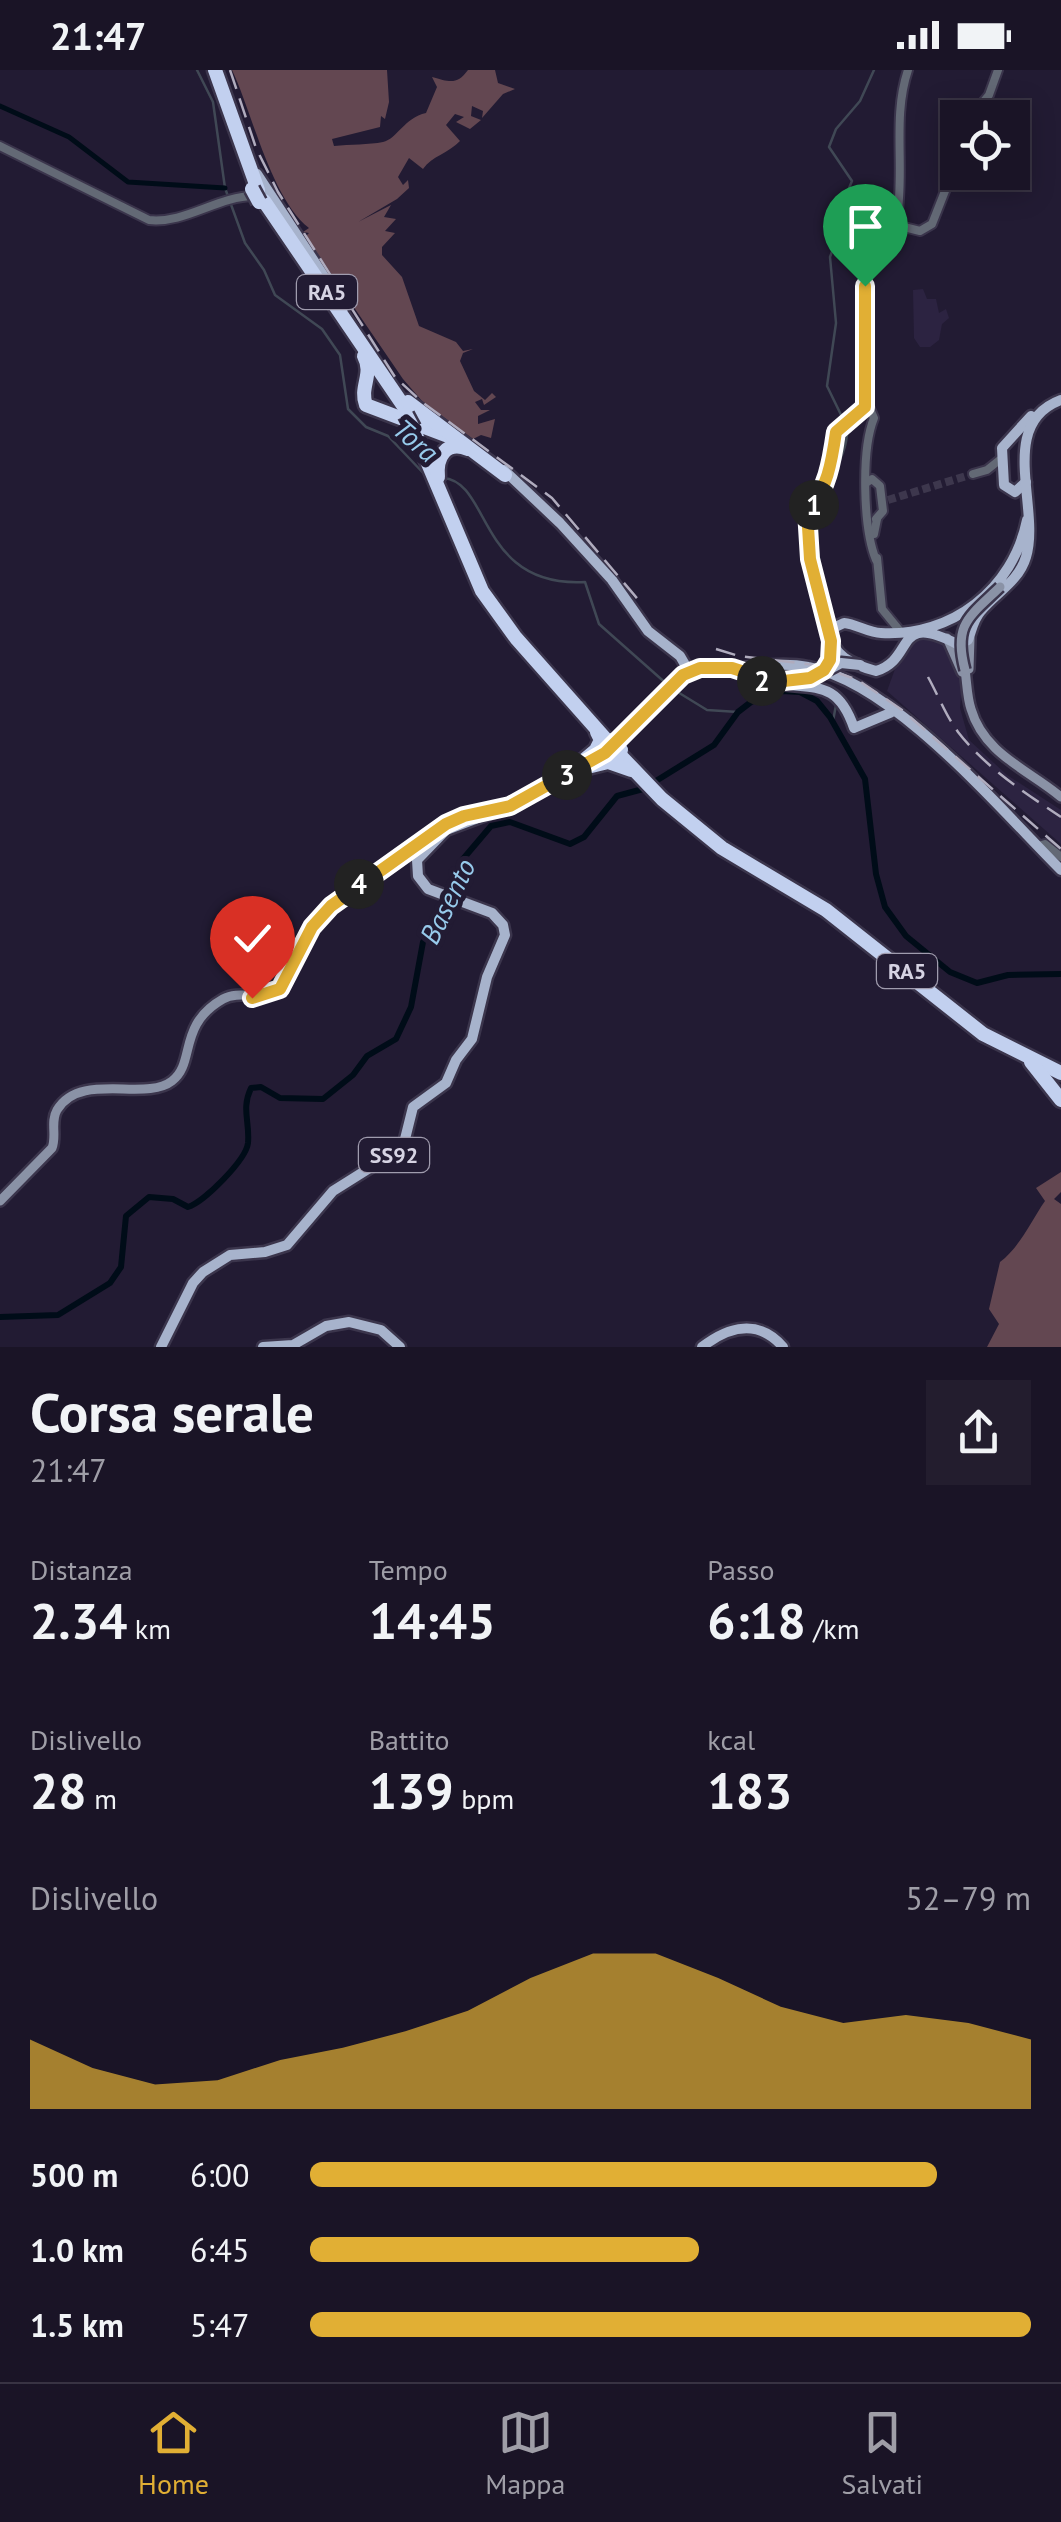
<!DOCTYPE html>
<html lang="it">
<meta charset="utf-8">
<style>
body{margin:0;font-family:"PT Sans",sans-serif;background:#231d2e;color:#f1f3f6;height:100vh;display:flex;flex-direction:column;font-size:38px;white-space:nowrap}
*{box-sizing:border-box;margin:0}
p{font-size:32px;color:#9f9ea7}
.icon{flex:none;width:55px;height:55px;fill:none;stroke:currentColor;stroke-width:2;stroke-linecap:round;stroke-linejoin:round}
.map{position:relative;height:1277px;overflow:hidden}
.sheet{display:flex;flex-direction:column;background:#1a1426;flex:1}
.sheet>*{flex:none}
.controls{position:absolute;left:940px;top:30px;display:grid;gap:20px}
.controls a{display:grid;place-items:center;width:90px;height:90px;border-radius:0px;background:#1a1426;box-shadow:0 5px 25px #0003,0 0 0 2px #383343;font-size:50px}
.pin{position:absolute;display:grid;place-items:center;width:85px;height:85px;color:#fff;margin:-102px -42px;border-radius:50% 50% 50% 0;rotate:-45deg;box-shadow:0 0 10px #0007}
.pin .icon{rotate:45deg}
.km{position:absolute;width:50px;height:50px;margin:-25px;border-radius:50%;background:#222;color:#fff;font-size:28px;line-height:50px;text-align:center}
.round{display:grid;place-items:center;flex:none;width:105px;height:105px;border-radius:0px;background:#231d2e}
.headline{display:flex;align-items:center;justify-content:space-between;height:170px;padding:0 30px}
h1{font-size:55px;font-weight:700;line-height:75px}
.metrics{display:grid;grid-template-columns:repeat(3,1fr);gap:15px;height:170px;padding:10px 30px}
.metrics div{display:grid;align-content:center}
.metrics b{font-size:50px;font-weight:700}
.metrics small{font-size:28px;font-weight:400}
.metrics p{font-size:28px}
.chart{height:280px;padding:20px 30px}
.chart p{display:flex;justify-content:space-between}
.chart svg{width:100%;height:180px;margin-top:10px;fill:#e1af34;opacity:.7}
ul{padding:0 30px;list-style:none;font-size:32px}
li{display:grid;grid-template-columns:160px 120px 1fr;align-items:center;height:75px}
li i{height:25px;border-radius:12px;background:#e1af34}
.status{display:flex;justify-content:space-between;align-items:center;height:70px;padding:0 50px;background:#1a1426;direction:ltr}
.status svg{height:28px;fill:currentColor}
.tab-bar{display:flex;justify-content:space-around;align-items:center;height:140px;border-top:2px solid #383343;background:#1a1426;font-size:28px;color:#9f9ea7}
.tab-bar a{display:grid;justify-items:center;gap:5px}
.tab-bar .selected{color:#e1af34}
.map>svg:first-child{display:block}
</style>
<div class="status"><b>21:47</b><svg viewBox="0 0 49 12"><path d="M0 12V9h3v3zM5 12V6h3v6zM10 12V3h3v9zM15 12V0h3v12zM26 1h20v11H26zM47 4h2v5h-2z"/></svg></div>
<div class="map">
<svg width="1061" height="1277" viewBox="0 0 1061 1277">
<rect width="100%" height="100%" fill="#221b33"/>
<g fill="#2c2341">
<path d="M923,219l4,10h9l3,14 7,-4 3,9 -7,6 -3,16 -9,7h-10l-6,-9 -1,-48z"/>
<path d="M919,565l26,7 11,23 6,19 -2,24 9,32 38,35 54,35v34l-174,-153 16,-44z"/>
</g>
<g fill="#634751">
<path d="M232,0h155l2,32 -4,17 -4,-3 -1,11 -48,12 2,7c16,-2 35,-1 49,-4 14,-3 21,-24 43,-29l11,-26 -5,-10c18,5 25,8 36,-7h27l3,13 17,6 -12,5 -21,24 1,-7 -11,-5 -1,10 10,4 -11,9 -14,-7 8,-5 -9,-3 -9,11 14,16c-11,12 -28,15 -37,28l-14,-11 -11,19 5,8 5,-5 1,8 -12,11 -39,23 33,-17 -7,12 12,2 -11,12 10,2 -13,14v8l20,22 17,49 37,16 7,9 10,-2 -10,4 -3,8 14,30 11,9 7,-7 4,4 -12,8 -2,-6 -7,3 6,8h9l-12,6v8l17,-5 -4,19 -10,-3 -8,4 -51,-38 -19,-22 -91,-133 -6,-10 3,-3 -6,-1 6,-4c-38,-29 -58,-119 -77,-158z"/>
<path d="M1061,1102v20l-7,7 7,5v143h-74l12,-23 -10,-15 11,-47c20,-15 31,-41 45,-61l-9,-13z"/>
</g>
<g fill="none" stroke-linecap="round" stroke-linejoin="round">
<g stroke="#404855" stroke-width="2.5">
<path d="M197,0l16,32 12,86 20,55 19,27 11,25 47,34 18,26 8,54 18,18 22,9 40,42"/>
<path d="M844,351l-17,-35 9,-63 -6,-66 12,-33 -3,-12 13,-31 -23,-34 7,-18 24,-28 14,-31"/>
<path d="M443,408c48,3 35,110 142,104l14,42 70,62"/>
<path d="M832,553c-8,-43 -23,-84 -10,-128 8,-23 26,-39 25,-66"/>
<path d="M676,621l31,19 31,2"/>
<path d="M833,651l3,-16"/>
</g>
<path stroke="#000c18" stroke-width="5" d="M0,36l69,31 59,45 97,6"/>
<path stroke="#000c18" stroke-width="6" d="M0,1247l58,-2 52,-32 11,-16 5,-51 23,-19 24,2 15,8c16,-5 58,-47 60,-64 2,-21 -7,-34 3,-55l10,-1 19,11 43,1 30,-24 14,-19 29,-17 15,-32 12,-65 20,-33 20,-50 28,-33 19,-4 60,22 14,-7 33,-41 26,-7 71,-44 24,-33 13,-10 31,-11 18,1 17,9 13,16 35,62 11,95 9,33 21,29 44,36 27,11 31,-8 53,-1"/>
<path stroke="#3d374d" stroke-width="8" stroke-dasharray="8 4" stroke-linecap="butt" d="M888,430l85,-26"/>
<g stroke="#3b354c" stroke-width="12">
<g id="tertiary">
<path d="M970,48l19,-23 9,-25"/>
<path d="M0,76l149,74c36,4 69,-24 105,-24"/>
<path d="M896,155l24,6 12,-7 26,-66"/>
<path d="M973,404l14,-4 15,-12"/>
<path d="M866,413l6,-4 8,7 3,25 -7,8"/>
<path d="M817,425l17,-32 2,-31 22,-16 8,-13"/>
<path d="M806,434l5,55 19,75"/>
<path d="M807,441l10,-13 -6,-8"/>
<path d="M874,464l3,-15"/>
<path d="M877,488l5,51 18,22"/>
<path d="M876,490c-13,-32 -15,-110 -2,-142l-8,-18 -1,-114c4,-29 28,-43 32,-69 8,-48 -5,-100 11,-147"/>
<path d="M1038,776l7,-2 16,13"/>
</g>
</g>
<g stroke="#3b354c" stroke-width="14">
<g id="secondary">
<path d="M947,568l15,34"/>
<path d="M969,599l1,-31"/>
<path d="M965,600c2,13 2,27 6,39 13,45 58,61 90,88"/>
<path d="M0,1131l52,-53c5,-12 -2,-26 5,-38 23,-39 88,-8 115,-29 24,-18 5,-56 51,-82 16,-9 35,1 52,-6l41,-72 15,-15 114,-82 42,-12"/>
</g>
</g>
<g stroke="#3b354c" stroke-width="15">
<g id="primary">
<path d="M257,104l87,133"/>
<path d="M504,400l56,53 52,57 36,51 32,25 7,12c38,8 81,-9 121,-1 85,15 191,141 253,203"/>
<path d="M1026,412l-11,10 -11,-7 -2,-37 29,-32"/>
<path d="M1027,450c-14,69 -75,117 -146,113 -12,0 -25,-9 -37,-10l-13,6c-2,27 23,36 45,42 40,-12 17,-60 81,-27l11,-4c4,-10 5,-20 13,-29 15,-18 38,-30 45,-54 15,-49 -30,-133 35,-157"/>
<path d="M736,598c10,4 19,11 29,13 45,11 71,-6 89,47l36,-15"/>
<path d="M589,692l30,-21 73,-71"/>
<path d="M161,1277l32,-64 10,-11 27,-17 35,-3 22,-7 46,-54 70,-44 10,-40 33,-24 10,-23 16,-21 15,-62 18,-42 -2,-10 -11,-12 -64,-24 -10,-13 -1,-16 29,-30 64,-24 60,-33"/>
<path d="M263,1277l30,-2 33,-19 23,-4 32,8 19,17"/>
<path d="M702,1277c27,-21 57,-28 81,0"/>
</g>
</g>
<g stroke="#3b354c" stroke-width="19">
<g id="motorway">
<path d="M215,0l43,120"/>
<path d="M264,131l147,216"/>
<path d="M364,286c10,18 -5,31 2,49l90,34"/>
<path d="M408,332l97,73"/>
<path d="M413,358l69,163 34,47 93,105"/>
<path d="M438,407c-2,-20 8,-37 30,-28"/>
<path d="M617,682l45,47 60,49 104,62 157,124 78,39"/>
<path d="M575,700l33,-8 23,8"/>
<path d="M565,706l31,-26 5,-10 -4,-8"/>
<path d="M1031,992l30,38"/>
</g>
</g>
<use href="#tertiary" stroke="#636975" stroke-width="8"/>
<use href="#secondary" stroke="#8a92a6" stroke-width="9"/>
<use href="#primary" stroke="#a7b3cc" stroke-width="10"/>
<use href="#motorway" stroke="#c2d0ef" stroke-width="14"/>
<g stroke="#b0acbe" stroke-width="2.5" stroke-dasharray="20 10" stroke-linecap="butt">
<path d="M230,0l26,78 22,44 117,185 27,25 130,96 89,105"/>
<path d="M716,579l23,7 76,9 43,15 44,30 159,139"/>
<path d="M928,607c10,18 18,39 30,55 27,35 67,61 103,85"/>
</g>
<g stroke="#3b354c" stroke-width="14" stroke-linecap="butt">
<path id="secondary-bridge" d="M965,600c-12,-46 4,-53 35,-83"/>
</g>
<g stroke="#3b354c" stroke-width="15" stroke-linecap="butt">
<g id="primary-bridge">
<path d="M822,602l8,-12 1,-19"/>
<path d="M817,606l24,-13 19,2"/>
</g>
</g>
<g stroke="#3b354c" stroke-width="19" stroke-linecap="butt">
<g id="motorway-bridge">
<path d="M252,119l7,13"/>
<path d="M406,345l7,13"/>
<path d="M612,670l9,10"/>
</g>
</g>
<use href="#secondary-bridge" stroke="#8a92a6" stroke-width="9"/>
<use href="#primary-bridge" stroke="#a7b3cc" stroke-width="10"/>
<use href="#motorway-bridge" stroke="#c2d0ef" stroke-width="14"/>
</g>
<g fill="none" stroke-linecap="round" stroke-linejoin="round">
<g stroke="#fff" stroke-width="20">
<path id="route" d="M252,928l28,-9 32,-62 19,-21 115,-82 18,-8 46,-10 95,-53 78,-78 17,-7h32l43,14 35,-4 14,-8 6,-10 1,-19 -21,-82 -3,-48c20,-19 25,-51 29,-79l29,-25v-121"/>
</g>
<use href="#route" stroke="#e1af34" stroke-width="12"/>
</g>
<g text-anchor="middle" dominant-baseline="central" stroke-width="10" stroke-linejoin="round" paint-order="stroke">
<g fill="#221b33" stroke="#a09cae" stroke-width="2.5">
<rect x="297" y="205" width="60" height="34" rx="8"/>
<rect x="877" y="884" width="60" height="34" rx="8"/>
<rect x="359" y="1068" width="70" height="34" rx="8"/>
</g>
<g font-size="22" font-weight="bold" fill="#d6d3e3">
<text x="327" y="222">RA5</text>
<text x="907" y="901">RA5</text>
<text x="394" y="1085">SS92</text>
</g>
<g font-size="28" font-style="italic" fill="#97caeb" stroke="#221b33">
<text transform="translate(416 370) rotate(41)">Tora</text>
<text transform="translate(447 831) rotate(-64)">Basento</text>
</g>
</g>
</svg>
<div class="controls">
<a><svg class="icon" aria-label="locate" viewBox="0 0 24 24"><circle cx="12" cy="12" r="6"/><path d="M12 2v4M12 18v4M2 12h4M18 12h4"/></svg></a>
</div>
<div class="pin" style="left:865px;top:216px;background:#1e9e55"><svg class="icon" aria-label="arrive" viewBox="0 0 24 24"><path d="M6 21V4h12l-3 4 3 4H6"/></svg></div>
<div class="pin" style="left:252px;top:928px;background:#d93025"><svg class="icon" aria-label="check" viewBox="0 0 24 24"><path d="M5 12l5 5 9-10"/></svg></div>
<b class="km" style="left:814px;top:435px">1</b>
<b class="km" style="left:762px;top:611px">2</b>
<b class="km" style="left:567px;top:705px">3</b>
<b class="km" style="left:359px;top:814px">4</b>
</div>
<section class="sheet">
<div class="headline"><div><h1>Corsa serale</h1><p>21:47</p></div><a class="round"><svg class="icon" aria-label="share" viewBox="0 0 24 24"><path d="M12 15V3M7 8l5-5 5 5M5 13v7h14v-7"/></svg></a></div>
<div class="metrics">
<div><p>Distanza</p><b>2.34<small> km</small></b></div>
<div><p>Tempo</p><b>14:45</b></div>
<div><p>Passo</p><b>6:18<small> /km</small></b></div>
</div>
<div class="metrics">
<div><p>Dislivello</p><b>28<small> m</small></b></div>
<div><p>Battito</p><b>139<small> bpm</small></b></div>
<div><p>kcal</p><b>183</b></div>
</div>
<div class="chart"><p><span>Dislivello</span>52–79 m</p>
<svg viewBox="0 0 160 44" preserveAspectRatio="none"><path d="M0 44V27L10 34L20 38L30 37L40 32L50 29L60 25L70 20L80 12L90 6L100 6L110 12L120 19L130 23L140 21L150 23L160 27V44z"/></svg>
</div>
<ul>
<li><b>500 m</b>6:00<i style="width:87%"></i></li>
<li><b>1.0 km</b>6:45<i style="width:54%"></i></li>
<li><b>1.5 km</b>5:47<i style="width:100%"></i></li>
</ul>
</section>
<nav class="tab-bar">
<a class="selected"><svg class="icon" aria-label="home" viewBox="0 0 24 24"><path d="M3 11l9-7 9 7M6 9v11h12V9"/></svg>Home</a>
<a><svg class="icon" aria-label="map" viewBox="0 0 24 24"><path d="M3 6l6-2 6 2 6-2v14l-6 2-6-2-6 2zM9 4v14M15 6v14"/></svg>Mappa</a>
<a><svg class="icon" aria-label="saved" viewBox="0 0 24 24"><path d="M7 4h10v16l-5-4-5 4z"/></svg>Salvati</a>
</nav>
